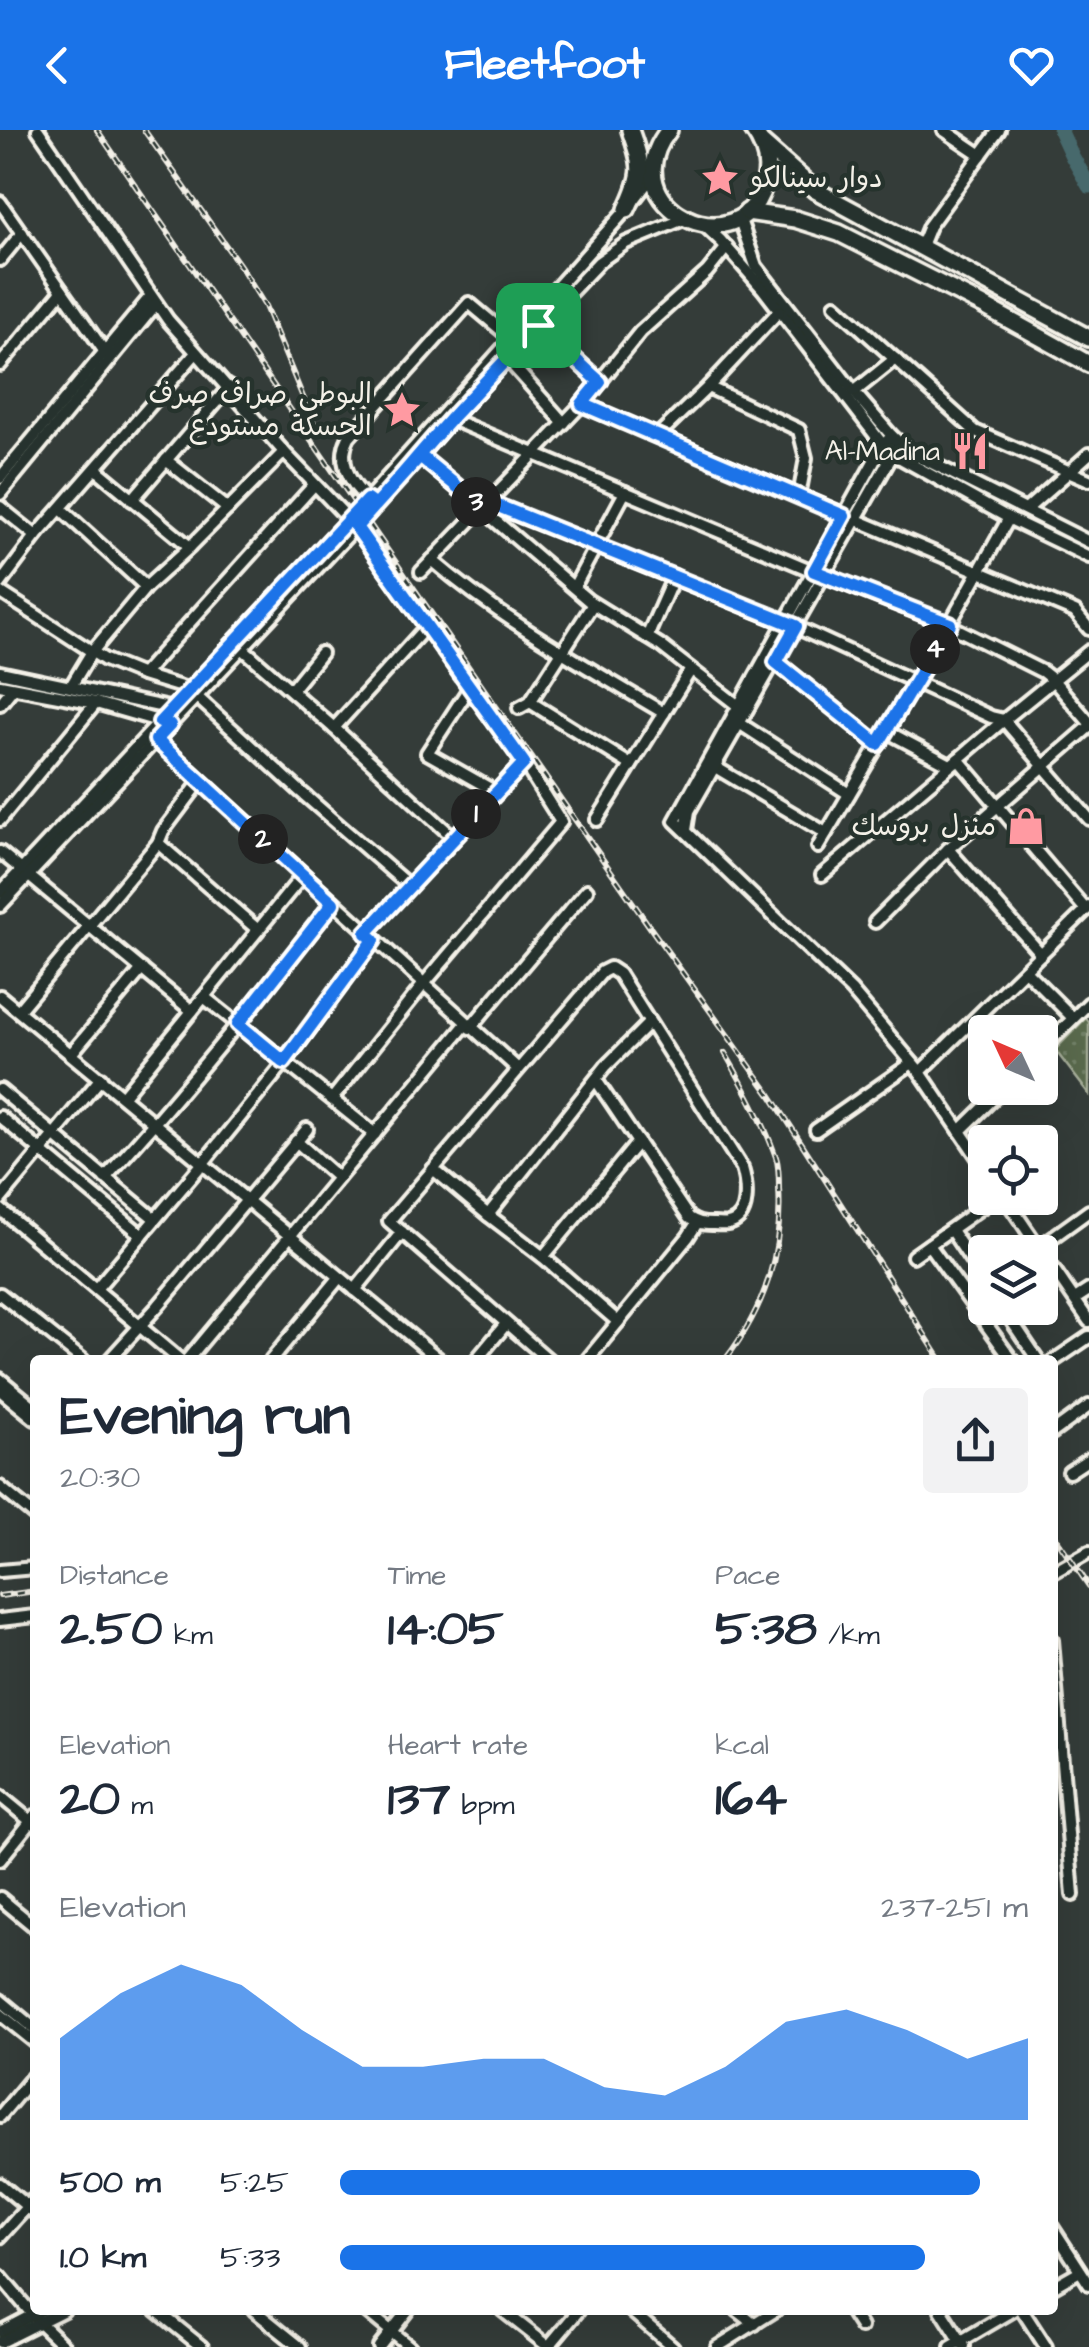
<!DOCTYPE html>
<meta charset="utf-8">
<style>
body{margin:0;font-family:"Architects Daughter","Playpen Sans Arabic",sans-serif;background:#f2f2f3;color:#1f2937;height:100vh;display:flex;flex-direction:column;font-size:38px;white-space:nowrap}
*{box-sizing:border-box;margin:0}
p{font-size:32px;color:#747a83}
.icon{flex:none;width:55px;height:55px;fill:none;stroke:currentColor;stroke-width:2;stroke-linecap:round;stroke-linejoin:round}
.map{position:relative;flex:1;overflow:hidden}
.sheet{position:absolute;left:30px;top:1225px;width:1028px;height:960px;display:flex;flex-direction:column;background:#fff;border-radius:10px;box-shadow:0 10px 40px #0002}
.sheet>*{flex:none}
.needle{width:65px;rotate:314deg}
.buttons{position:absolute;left:968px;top:885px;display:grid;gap:20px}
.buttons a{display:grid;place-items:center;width:90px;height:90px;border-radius:10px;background:#fff;box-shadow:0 10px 40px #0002;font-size:50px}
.pin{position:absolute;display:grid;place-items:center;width:85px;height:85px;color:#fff;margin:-42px;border-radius:20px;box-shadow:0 5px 15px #0006}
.km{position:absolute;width:50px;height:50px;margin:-25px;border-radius:50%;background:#222;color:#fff;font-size:28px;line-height:50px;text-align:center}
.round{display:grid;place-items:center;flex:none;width:105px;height:105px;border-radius:10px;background:#f2f2f3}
.summary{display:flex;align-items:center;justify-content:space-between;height:170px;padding:0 30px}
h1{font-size:55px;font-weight:800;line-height:75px}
.metrics{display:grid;grid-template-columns:repeat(3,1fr);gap:15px;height:170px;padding:10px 30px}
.metrics div{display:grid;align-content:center}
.metrics b{font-size:50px;font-weight:800}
.metrics small{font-size:28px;font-weight:400}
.metrics p{font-size:28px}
.chart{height:280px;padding:20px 30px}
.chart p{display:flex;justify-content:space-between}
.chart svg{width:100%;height:180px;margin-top:10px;fill:#1a73e8;opacity:.7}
ul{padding:0 30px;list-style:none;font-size:32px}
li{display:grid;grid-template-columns:160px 120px 1fr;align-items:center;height:75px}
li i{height:25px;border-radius:12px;background:#1a73e8}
header{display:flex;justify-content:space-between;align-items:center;height:130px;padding:0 30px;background:#1a73e8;color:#fff;font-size:45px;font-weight:800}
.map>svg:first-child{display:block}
</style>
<header><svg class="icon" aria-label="back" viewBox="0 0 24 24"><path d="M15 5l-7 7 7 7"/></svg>Fleetfoot<svg class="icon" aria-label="heart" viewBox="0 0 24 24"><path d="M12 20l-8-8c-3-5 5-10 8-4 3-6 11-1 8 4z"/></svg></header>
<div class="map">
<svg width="1089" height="2217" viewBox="0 0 1089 2217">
<defs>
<pattern id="grass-dots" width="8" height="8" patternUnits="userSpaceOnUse" patternTransform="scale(2.5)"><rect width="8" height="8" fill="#5a6b4d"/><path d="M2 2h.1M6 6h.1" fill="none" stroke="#728167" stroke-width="1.8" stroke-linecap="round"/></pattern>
</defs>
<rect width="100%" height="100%" fill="#343c39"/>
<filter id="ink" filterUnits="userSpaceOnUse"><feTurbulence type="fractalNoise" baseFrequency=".01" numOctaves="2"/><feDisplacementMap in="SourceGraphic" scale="20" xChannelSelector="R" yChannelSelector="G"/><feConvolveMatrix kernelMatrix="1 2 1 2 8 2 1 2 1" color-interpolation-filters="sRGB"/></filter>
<g filter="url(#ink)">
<path fill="url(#grass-dots)" stroke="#a7ae9a" stroke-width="2.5" d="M1086,888l3,4v72l-34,-44z"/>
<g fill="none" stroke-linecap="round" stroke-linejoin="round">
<path stroke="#46696c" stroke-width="15" d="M1060,0l12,26 17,30"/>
<g stroke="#f4f1e8" stroke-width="18">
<g id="minor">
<path d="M38,0l130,190 116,132 72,75 168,236 37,59 -138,163 -91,114"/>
<path d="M944,0l37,25"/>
<path d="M0,72l107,153"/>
<path d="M739,87l17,49 98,126 38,44 18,16 179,90"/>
<path d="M704,95l17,16 42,48 120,156 10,9 121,67 75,36"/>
<path d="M920,118l9,-22 70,-96"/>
<path d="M0,130l22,-27"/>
<path d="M835,175l140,126 114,49"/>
<path d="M538,195l62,57"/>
<path d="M507,229l57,64"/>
<path d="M0,235l62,-74"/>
<path d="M708,257l91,43 7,28 -7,38"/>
<path d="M854,262l41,-33"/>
<path d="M582,274l493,208 14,17"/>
<path d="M451,289l362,152 136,54 94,47 10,8 36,42"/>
<path d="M657,306l51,-49 71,-76"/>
<path d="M420,326l169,145 71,44 81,63"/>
<path d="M166,330l62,49"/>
<path d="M96,339l94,78"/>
<path d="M0,348l150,-181"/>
<path d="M0,364l156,-190"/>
<path d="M132,370l97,-113"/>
<path d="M487,372l309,125 195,90 13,3 85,99"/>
<path d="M372,374c-19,-17 -37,-41 -23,-67l120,-134 43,36"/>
<path d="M0,377l36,29"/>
<path d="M61,379l85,78"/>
<path d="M1027,379l62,-55"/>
<path d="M432,430c71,61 152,105 232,153"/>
<path d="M421,442l161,-168 58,-72 67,-60 20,-25"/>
<path d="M0,454l36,-48 160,-183"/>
<path d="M574,457l51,-95"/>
<path d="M0,462l105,68 37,15 49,15"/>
<path d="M647,507l27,-61"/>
<path d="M242,518l92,80 120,110"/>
<path d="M776,532l102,82"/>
<path d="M0,542l178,38"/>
<path d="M142,545l172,-190"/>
<path d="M0,555l96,18 69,20"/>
<path d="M71,556l20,-33 55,-66 44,-40 94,-95"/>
<path d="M470,557l-43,66 69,39"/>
<path d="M291,560l30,-37"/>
<path d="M197,567l104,95 108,94"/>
<path d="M530,572l101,63"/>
<path d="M0,574l13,-16"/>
<path d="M519,578l11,-6 63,-98"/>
<path d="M736,591l113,73"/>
<path d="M334,598l91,-100"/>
<path d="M886,601l64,34"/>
<path d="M156,610l362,329"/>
<path d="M958,629l128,151"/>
<path d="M715,637l111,66"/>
<path d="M0,690l96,-117"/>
<path d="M597,690l93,-149"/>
<path d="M686,700l3,-19 204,-357 -1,-18 -9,9 -208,376 176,169 69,82 65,96"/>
<path d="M158,713l100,87"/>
<path d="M818,717l131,-222 60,-107"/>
<path d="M948,719l93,105"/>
<path d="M0,722l192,159"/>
<path d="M822,745l182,-155 85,-69"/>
<path d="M0,763l367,-393 260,-291 27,-35"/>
<path d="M0,776l365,-389 86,-98 148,-157 27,-19 58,-24"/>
<path d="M875,792l73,-73 141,-122"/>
<path d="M366,803l158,-170"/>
<path d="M1025,840l48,48"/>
<path d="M0,866l440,364"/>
<path d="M204,867l171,137"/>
<path d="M19,880l139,-167 5,-12 37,-49"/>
<path d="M470,898l117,-138"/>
<path d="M1040,921l49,-48"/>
<path d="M71,924l71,-85"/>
<path d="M920,942l169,-165"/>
<path d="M0,960l155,129"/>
<path d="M123,966l180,-221"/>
<path d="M0,987l142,118"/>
<path d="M816,1000l96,-67"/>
<path d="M960,1001l44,-43"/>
<path d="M296,1011l42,37"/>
<path d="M433,1039l55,46 55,42 75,65"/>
<path d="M105,1048c81,-88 155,-181 228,-275"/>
<path d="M1005,1068l84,123"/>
<path d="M0,1070l101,-122"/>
<path d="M0,1079l180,151"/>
<path d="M488,1085l118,-149 43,-43"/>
<path d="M951,1100l34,51"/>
<path d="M929,1115l83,115"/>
<path d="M1039,1117l50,-36"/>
<path d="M913,1126l82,-58"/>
<path d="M543,1127l95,-115"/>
<path d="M96,1159l107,-126 82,-101 89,-122"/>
<path d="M355,1160l47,-58"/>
<path d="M0,1164l83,66"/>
<path d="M1075,1169l14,-9"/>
<path d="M1003,1178l35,52"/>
<path d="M109,1230l49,-54 149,-177"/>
<path d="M187,1230l279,-336"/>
<path d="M271,1230l68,-82"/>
<path d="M476,1230l30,-36"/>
<path d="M549,1230l-160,-139 213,-249 8,-4 9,6 123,194c5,17 9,51 -14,56 -2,1 -15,0 -16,0 -10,0 -15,-1 -23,-6l-93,-138"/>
<path d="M587,1230l101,-123 9,-14"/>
<path d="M1052,1232l37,-25"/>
<path d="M0,1249l35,29"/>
<path d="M0,1260l35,29"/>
<path d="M1052,1303l37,-27"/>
<path d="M1069,1342l20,-13"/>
<path d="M0,1357l35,29"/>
<path d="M0,1441l35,-3"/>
<path d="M1052,1443l37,-21"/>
<path d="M0,1490l35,-4"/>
<path d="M1052,1510l21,255"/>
<path d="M0,1666l34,28"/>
<path d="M0,1730l35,-44"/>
<path d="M0,1768l35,29"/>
<path d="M0,1870l35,29"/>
<path d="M0,1884l35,28"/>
<path d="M0,1986l35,-42"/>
<path d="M0,2054l35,29"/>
<path d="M1052,2097l37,57"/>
<path d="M0,2107l35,-39"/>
<path d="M0,2146l38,45 27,26"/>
<path d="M1052,2157l28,-16"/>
<path d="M156,2180l46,37"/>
<path d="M254,2180l46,37"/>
<path d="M365,2180l45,37"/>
<path d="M502,2180l47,37"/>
<path d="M630,2180l43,37"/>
<path d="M737,2180l18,14"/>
<path d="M850,2180l11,17"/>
<path d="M941,2180l23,36"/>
<path d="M1022,2180l24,37"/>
<path d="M0,2202l42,-22"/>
<path d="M0,2212l64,-32"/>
<path d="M379,2217l29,-37"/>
<path d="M548,2217l31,-37"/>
<path d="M717,2217l59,-37"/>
<path d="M951,2217l63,-37"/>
</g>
</g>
<g stroke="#f4f1e8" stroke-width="22">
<g id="highway">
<path d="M669,0c-61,77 73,140 96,52 5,-19 -1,-37 -12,-52"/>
<path d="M762,13l53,47 274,148"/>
<path d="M627,79c17,-36 16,-42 3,-79"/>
<path d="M747,82l48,7 44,14 143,72 107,59"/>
</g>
</g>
<use href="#minor" stroke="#26332d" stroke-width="10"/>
<use href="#highway" stroke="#26332d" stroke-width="15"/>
<g stroke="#f4f1e8" stroke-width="6">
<g id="rail">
<path d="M97,0l327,473 230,330 116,161 171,266"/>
<path d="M144,0l97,137 24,39 52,125"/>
<path d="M725,923c17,29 40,72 51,104 3,9 3,21 3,31 4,65 -14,120 -54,172"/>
<path d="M1052,1402l37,54"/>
<path d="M0,1466l35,-5"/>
</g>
</g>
<use href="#rail" stroke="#26332d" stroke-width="2.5" stroke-dasharray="8" stroke-linecap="butt"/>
</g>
</g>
<g fill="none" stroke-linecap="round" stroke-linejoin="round" filter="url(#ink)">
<g stroke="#fff" stroke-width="20">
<path id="route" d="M538,195c-28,31 -57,61 -85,91 -33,37 -64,75 -97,111l168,236 -158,170 8,7 -90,122 -46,-38 95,-121 -177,-163 14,-15 -10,-3 207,-222 8,6 45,-50 62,51 6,-5 308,124 -20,36 102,82 72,-120 -136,-53 30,-55 -262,-112 18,-22 -62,-57"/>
</g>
<use href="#route" stroke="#1a73e8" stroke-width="12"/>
</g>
<defs>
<g id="sight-bare" transform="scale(3)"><path d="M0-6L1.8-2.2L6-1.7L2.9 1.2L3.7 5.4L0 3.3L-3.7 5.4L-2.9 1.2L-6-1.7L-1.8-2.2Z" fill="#ff9aa2" stroke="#26332d" stroke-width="2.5" paint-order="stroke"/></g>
<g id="restaurant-bare" transform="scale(3)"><path d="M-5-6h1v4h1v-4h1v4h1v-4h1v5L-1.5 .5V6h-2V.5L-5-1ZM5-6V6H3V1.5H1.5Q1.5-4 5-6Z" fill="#ff9aa2" stroke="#26332d" stroke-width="2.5" paint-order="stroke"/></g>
<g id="shop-bare" transform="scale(3)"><path d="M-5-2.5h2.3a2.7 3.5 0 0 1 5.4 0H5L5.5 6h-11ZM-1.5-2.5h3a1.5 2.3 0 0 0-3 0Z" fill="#ff9aa2" stroke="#26332d" stroke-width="2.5" paint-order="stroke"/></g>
</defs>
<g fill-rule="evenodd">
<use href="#sight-bare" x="720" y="48"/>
<use href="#sight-bare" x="402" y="280"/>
<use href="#restaurant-bare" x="970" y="321"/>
<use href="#shop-bare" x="1026" y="696"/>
</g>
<g text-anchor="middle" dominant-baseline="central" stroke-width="9" stroke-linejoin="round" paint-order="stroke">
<g font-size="28" fill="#f4f1e8" stroke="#26332d" text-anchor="end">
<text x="750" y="48" text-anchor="start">دوار سينالكو</text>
<text x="372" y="264">البوطي صراف صرف<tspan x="372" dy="32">الحسكة مستودع</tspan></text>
<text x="940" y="321">Al-Madina</text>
<text x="996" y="696">منزل بروسك</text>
</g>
</g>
</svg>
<div class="buttons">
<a><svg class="needle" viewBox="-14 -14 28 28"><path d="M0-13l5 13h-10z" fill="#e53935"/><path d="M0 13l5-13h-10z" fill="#747a83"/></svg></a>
<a><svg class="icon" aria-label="locate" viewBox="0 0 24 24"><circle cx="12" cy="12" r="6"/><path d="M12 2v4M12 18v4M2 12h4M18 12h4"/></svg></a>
<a><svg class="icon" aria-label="layers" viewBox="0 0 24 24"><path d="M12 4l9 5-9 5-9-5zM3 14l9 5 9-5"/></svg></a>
</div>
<div class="pin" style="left:538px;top:195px;background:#1e9e55"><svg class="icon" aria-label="arrive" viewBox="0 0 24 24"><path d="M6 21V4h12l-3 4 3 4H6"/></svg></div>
<b class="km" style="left:476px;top:684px">1</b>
<b class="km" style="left:263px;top:709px">2</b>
<b class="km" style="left:476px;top:372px">3</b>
<b class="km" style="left:935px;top:519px">4</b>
<section class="sheet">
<div class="summary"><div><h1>Evening run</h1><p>20:30</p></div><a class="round"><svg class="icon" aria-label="share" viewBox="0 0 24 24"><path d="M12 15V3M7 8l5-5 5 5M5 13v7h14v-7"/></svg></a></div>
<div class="metrics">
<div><p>Distance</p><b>2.50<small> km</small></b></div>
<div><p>Time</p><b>14:05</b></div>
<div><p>Pace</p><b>5:38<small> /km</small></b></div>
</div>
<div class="metrics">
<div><p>Elevation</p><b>20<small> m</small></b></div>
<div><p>Heart rate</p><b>137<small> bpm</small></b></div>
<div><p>kcal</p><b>164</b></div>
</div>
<div class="chart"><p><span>Elevation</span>237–251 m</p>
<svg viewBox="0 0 160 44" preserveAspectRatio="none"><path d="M0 44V24L10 13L20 6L30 11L40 22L50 31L60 31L70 29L80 29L90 36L100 38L110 31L120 20L130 17L140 22L150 29L160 24V44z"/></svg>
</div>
<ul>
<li><b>500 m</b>5:25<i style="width:93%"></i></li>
<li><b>1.0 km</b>5:33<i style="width:85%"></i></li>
</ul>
</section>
</div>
